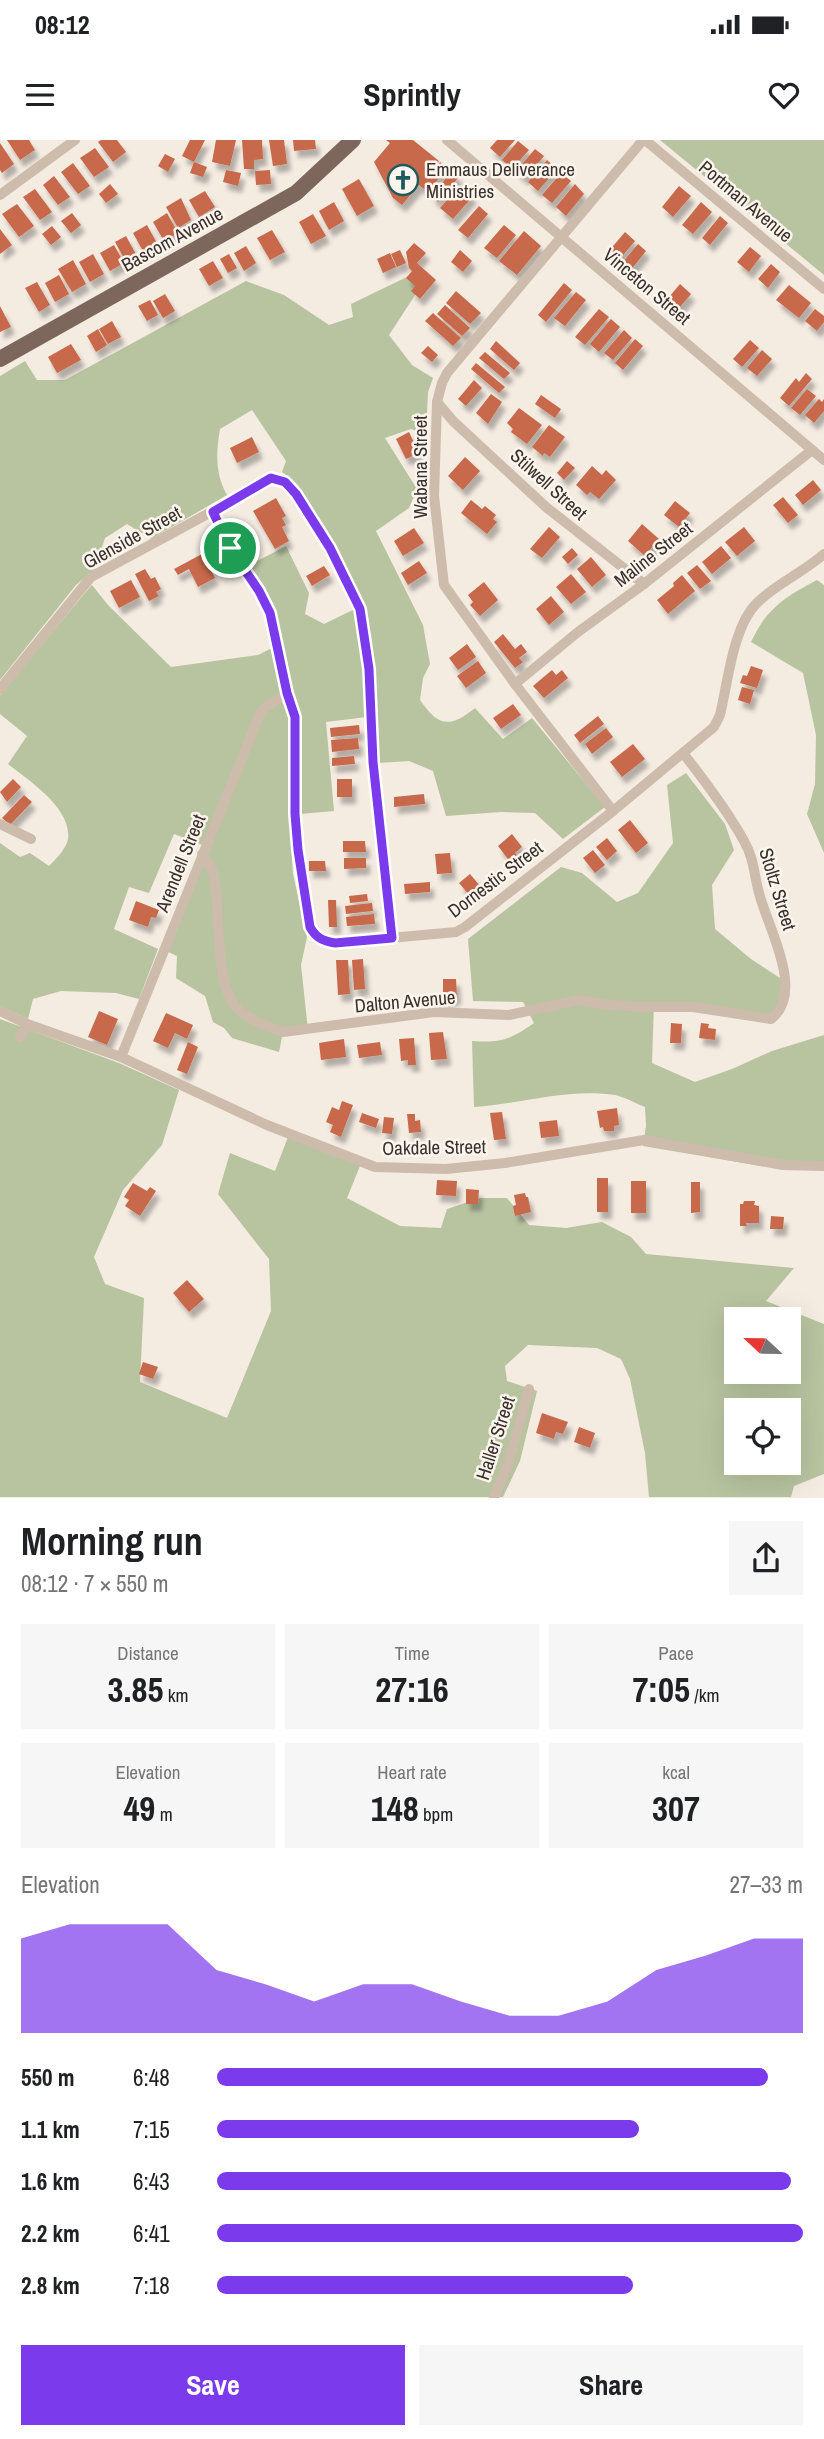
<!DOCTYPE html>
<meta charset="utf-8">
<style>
body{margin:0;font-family:"Archivo Narrow",sans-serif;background:#f6f6f6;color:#202124;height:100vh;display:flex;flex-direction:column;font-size:26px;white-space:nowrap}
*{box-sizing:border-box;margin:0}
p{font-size:23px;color:#757577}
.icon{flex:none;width:38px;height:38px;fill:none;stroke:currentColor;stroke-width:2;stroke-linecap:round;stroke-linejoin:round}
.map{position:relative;height:1358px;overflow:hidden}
.panel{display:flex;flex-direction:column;background:#fff;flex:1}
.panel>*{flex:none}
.needle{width:46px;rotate:292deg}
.controls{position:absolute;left:724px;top:1167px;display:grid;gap:14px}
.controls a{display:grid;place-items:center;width:77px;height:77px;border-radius:0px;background:#fff;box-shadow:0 7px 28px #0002;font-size:35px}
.pin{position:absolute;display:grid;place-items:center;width:60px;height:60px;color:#fff;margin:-30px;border:4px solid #fff;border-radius:50%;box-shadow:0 2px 7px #0007}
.round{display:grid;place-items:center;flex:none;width:74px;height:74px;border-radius:0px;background:#f6f6f6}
.summary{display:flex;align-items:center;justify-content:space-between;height:119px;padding:0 21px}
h1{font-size:38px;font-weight:800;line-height:52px}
.stats{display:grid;grid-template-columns:repeat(3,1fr);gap:10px;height:119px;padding:7px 21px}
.stats div{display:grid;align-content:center;border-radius:0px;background:#f6f6f6;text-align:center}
.stats b{font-size:35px;font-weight:800}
.stats small{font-size:19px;font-weight:400}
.stats p{font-size:19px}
.chart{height:196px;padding:14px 21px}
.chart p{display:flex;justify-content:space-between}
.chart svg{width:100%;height:126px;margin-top:7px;fill:#7c3aed;opacity:.7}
.button{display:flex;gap:14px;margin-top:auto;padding:14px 21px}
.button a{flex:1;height:80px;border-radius:0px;background:#7c3aed;color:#fff;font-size:28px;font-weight:800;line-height:80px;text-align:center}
.button a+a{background:#f6f6f6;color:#202124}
ul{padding:0 21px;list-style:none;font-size:23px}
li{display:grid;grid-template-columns:112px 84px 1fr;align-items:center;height:52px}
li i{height:18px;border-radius:9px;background:#7c3aed}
.status{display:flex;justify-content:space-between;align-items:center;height:49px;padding:0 35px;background:#fff;direction:ltr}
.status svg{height:19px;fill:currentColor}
header{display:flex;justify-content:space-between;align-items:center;height:91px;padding:0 21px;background:#fff;font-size:32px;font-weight:800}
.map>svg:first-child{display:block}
</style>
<div class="status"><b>08:12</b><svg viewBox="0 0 49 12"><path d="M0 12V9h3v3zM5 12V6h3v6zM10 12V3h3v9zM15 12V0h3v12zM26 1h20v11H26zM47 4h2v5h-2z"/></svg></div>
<header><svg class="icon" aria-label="menu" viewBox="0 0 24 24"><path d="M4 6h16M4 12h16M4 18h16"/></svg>Sprintly<svg class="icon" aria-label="heart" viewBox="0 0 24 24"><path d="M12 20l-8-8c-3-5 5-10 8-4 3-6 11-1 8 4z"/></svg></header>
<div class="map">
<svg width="824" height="1358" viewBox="0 0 824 1358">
<defs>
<filter id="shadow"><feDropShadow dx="4" dy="7" stdDeviation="2" flood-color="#0004"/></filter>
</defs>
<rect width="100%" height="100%" fill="#f4ebe1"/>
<g fill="#b8c4a0" fill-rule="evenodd">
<path d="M660,0h164v135z"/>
<path d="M413,134l8,12 -32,49 23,30 21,13 -5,14 -2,43 -15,-6 -26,9 32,51 -8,19 -33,23 47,94 7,39 -7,14 -3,22c18,26 29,29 55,8l28,31 29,-21 73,89 -42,32 -28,-26 -34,-1 -55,4 -13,-45 -24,-10 -31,2 -3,-47 -49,6 8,89 -45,4 4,59 14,63 -6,28 7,65 -25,2 -4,20 -47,-14 -8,-10 -11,-6 -8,-26 -29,-18 1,-22 -9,-4 42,-104 -36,-14 -25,59 -20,-6 -15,42 44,20 -19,50 -23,-6 -55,-2 -28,8 -5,20 -28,-13v-163l20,14 10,-4 19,13c7,-7 17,-17 19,-27 4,-31 -40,-59 -60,-75l19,-28 -27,-22v-19l90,-108 2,-2 16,20 63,62 87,-12 24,-12 -10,-38 -26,-38 40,-21 23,47 -4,21 19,10 39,-19 -66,-121 -15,-12 4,-11 -34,-51 -32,19c-4,23 -5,45 7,66l-76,44 -24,-15 -22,14 -10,31 -19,16 -76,95v-304l25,-15 12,19h28l181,-99 38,14 45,30 24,-8 -2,-13z"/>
<path d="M817,440l7,5v268l-17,-39 8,-30 1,-49 -13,-62 -52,-31c16,-34 34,-45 66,-62z"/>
<path d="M686,633l39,51 9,26 -22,35 3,44 36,30 32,21 -1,20 -12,16 -116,-13 -2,60 43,19 37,-13 40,-18 52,-16v135h-39l-142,-24 3,-20 -1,-19c-10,-4 -21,-10 -30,-12 -49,-7 -93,9 -141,12l-2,-66c29,2 38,-1 62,-18l-11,-21 -50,-1 -5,-62 93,-72 21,6 35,29 21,-9 35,-50 -6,-58z"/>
<path d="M0,879l119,44 60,27 -17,55 -39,45 -29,67 11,27 39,14 -4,84 87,36 44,-107 -2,-52 -51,-65 12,-41 45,18 13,-34 72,29 -13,32 53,28 41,2 6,-19 33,-11h27l22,27 37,3 36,-6 29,15 15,17 148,14 -28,33 58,23v150l-30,12 -3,11h-142l-4,-44 -15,-74 -9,-20 -24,-11 -69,-3 -23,21 2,15 30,10 -17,70 -17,36h-503zM737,1180h52v52h-52zM737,1270h52v53h-52z"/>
</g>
<g fill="#c8694b" filter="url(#shadow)">
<path d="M7,0h22l6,10 -15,10z"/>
<path d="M101,0h16l9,12 -13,10 -15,-20z"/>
<path d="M190,0h15l-11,22 -12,-6z"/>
<path d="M216,0h20l-6,26 -18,-4z"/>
<path d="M242,0h20l1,19 -9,1v9h-10z"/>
<path d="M269,0h15l3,24 -14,2z"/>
<path d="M293,0h22l1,9 -22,2z"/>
<path d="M386,0h27l26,21 -6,9 7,-8 7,6 -19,24 -9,-7 -17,20 -9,-7 -19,-36 16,-19z"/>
<path d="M497,0h18l-15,17 -10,-9z"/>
<path d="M518,1l11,9 -17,19 -10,-9z"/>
<path d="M0,3l14,21 -12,9 -2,-3z"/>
<path d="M95,8l14,19 -15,10 -14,-19z"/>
<path d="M535,9l9,7 -19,23 -9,-8z"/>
<path d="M165,14l10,5 -7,13 -10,-6z"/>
<path d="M547,20l10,9 -19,22 -10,-9z"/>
<path d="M194,22l13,5 -4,10 -13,-4z"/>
<path d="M73,23l17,23 -12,8 -17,-22z"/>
<path d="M226,30l15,3 -3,13 -15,-4z"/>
<path d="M270,30l1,14 -15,1 -1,-14z"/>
<path d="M452,31l7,6 -21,25 -7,-6z"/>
<path d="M561,33l10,8 -19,22 -10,-8z"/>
<path d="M54,36l16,21 -12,8 -15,-20z"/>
<path d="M359,39l15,27 -17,10 -15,-27z"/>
<path d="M110,44l8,10 -12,9 -7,-9z"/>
<path d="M575,44l9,10 -18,22 -10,-9z"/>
<path d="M460,45l13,11 -20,23 -13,-11z"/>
<path d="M679,46l12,10 -18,21 -11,-10z"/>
<path d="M35,49l17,23 -12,8 -17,-23z"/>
<path d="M205,51l10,16 -16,10 -10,-17z"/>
<path d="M181,58l10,22 -13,8 -12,-21z"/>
<path d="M334,62l10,19 -15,9 -10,-19z"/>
<path d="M701,62l11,10 -19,22 -11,-9z"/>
<path d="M17,64l17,22 -15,11 -17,-23z"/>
<path d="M479,66l9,8 -20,24 -10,-8z"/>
<path d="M72,73l9,12 -10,8 -10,-12z"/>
<path d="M167,73l11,20 -14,8 -11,-19z"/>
<path d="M313,74l13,22 -15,8 -12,-22z"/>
<path d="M720,76l8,7 -18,22 -8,-7z"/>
<path d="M147,85l11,20 -14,8 -11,-20z"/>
<path d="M504,85l12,10 -19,23 -13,-10z"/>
<path d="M52,86l9,11 -10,8 -9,-11z"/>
<path d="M0,89l12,16 -12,9z"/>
<path d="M272,90l13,22 -15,8 -13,-22z"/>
<path d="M524,91l17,15 -24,29 -18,-14z"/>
<path d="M625,92l10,9 -17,20 -10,-9z"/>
<path d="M126,96l11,20 -11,6 -11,-20z"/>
<path d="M414,103l12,10 -9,10 19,17 -16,19 -9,-8 4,-5 -9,-8 6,-7 -3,-3 -3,-16z"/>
<path d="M638,104l8,7 -15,19 -9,-7z"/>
<path d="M114,105l10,18 -14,8 -10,-18z"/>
<path d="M246,106l10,17 -12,8 -10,-18z"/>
<path d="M750,107l11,9 -12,16 -12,-10z"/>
<path d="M400,110l6,13 -9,4 -6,-13z"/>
<path d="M460,110l12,11 -9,11 -12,-10z"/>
<path d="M390,113l6,14 -13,6 -6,-14z"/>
<path d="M93,114l11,20 -14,8 -11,-20z"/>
<path d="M229,114l8,14 -9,5 -8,-14z"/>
<path d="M73,120l13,24 -14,8 -14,-23z"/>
<path d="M213,121l10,17 -14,8 -10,-17z"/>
<path d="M771,124l9,8 -12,16 -10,-9z"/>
<path d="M59,135l10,19 -14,8 -10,-19z"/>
<path d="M37,142l13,23 -11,7 -14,-24z"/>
<path d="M564,143l8,7 -26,32 -8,-7z"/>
<path d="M680,144l11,10 -16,19 -11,-10z"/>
<path d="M789,145l22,18 -12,15 -23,-18z"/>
<path d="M456,151l25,22 -11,11 -24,-21z"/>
<path d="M576,152l10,8 -21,26 -11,-8z"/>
<path d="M165,154l10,17 -12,7 -10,-17z"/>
<path d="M150,160l8,15 -11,6 -9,-15z"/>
<path d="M445,165l25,23 -8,8 -25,-22z"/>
<path d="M0,166l11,21 -11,5z"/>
<path d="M599,169l10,8 -24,28 -10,-8z"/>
<path d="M815,169l9,7v6l-7,9 -12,-10z"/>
<path d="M433,173l28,25 -8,8 -28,-25z"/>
<path d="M611,179l9,8 -21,25 -9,-8z"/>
<path d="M112,181l9,16 -13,7 -9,-15z"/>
<path d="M98,189l9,16 -11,7 -9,-16z"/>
<path d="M624,190l8,8 -19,22 -9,-7z"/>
<path d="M635,199l8,7 -20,24 -8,-7z"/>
<path d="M750,200l9,8 -17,19 -9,-8z"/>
<path d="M496,201l24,22 -6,7 -24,-21z"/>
<path d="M71,204l10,16 -24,13 -9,-16z"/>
<path d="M428,206l10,9 -6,7 -11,-9z"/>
<path d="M762,210l10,9 -15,17 -10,-8z"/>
<path d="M485,212l25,21 -6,6 -25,-21z"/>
<path d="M476,223l29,24 -6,6 -28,-24z"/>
<path d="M806,233l6,6 -23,27 -9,-8 16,-20 3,4z"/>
<path d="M474,240l8,8 -16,18 -8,-7z"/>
<path d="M807,249l9,7 -16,19 -9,-7z"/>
<path d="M491,254l11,8 -14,22 -12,-11z"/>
<path d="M541,255l20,14 -6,9 -20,-14z"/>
<path d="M819,259l3,3 2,-3v12l-10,12 -9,-8z"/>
<path d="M519,268l23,17 -15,19 -16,-12 2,-3 -6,-6z"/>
<path d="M549,285l16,12 -15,20 -6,-4 -1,3 -11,-9z"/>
<path d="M409,292l10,21 -13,6 -10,-20z"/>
<path d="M252,297l7,15 -22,11 -7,-15z"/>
<path d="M465,317l15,14 -17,19 -15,-14z"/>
<path d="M567,321l8,7 -11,12 -7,-7z"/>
<path d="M592,326l10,9 4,-5 10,10 -17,19 -9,-7 -3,3 -11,-10z"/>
<path d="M813,340l8,10 -18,15 -8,-10z"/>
<path d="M783,357l15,18 -10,8 -15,-18z"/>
<path d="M276,358l10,18 -4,2 4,7 -4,2 7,14 -14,8 -22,-38z"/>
<path d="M471,360l11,9 3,-3 11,9 -3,4 4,3 -10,12 -26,-21z"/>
<path d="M675,361l15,12 -11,14 -15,-12z"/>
<path d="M642,384l17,15 -14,17 -17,-15z"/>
<path d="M549,387l11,10 -18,21 -12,-9z"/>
<path d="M744,387l11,14 -18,15 -12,-14z"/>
<path d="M414,388l10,15 -21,13 -9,-15z"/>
<path d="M721,406l10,12 -19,16 -10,-12z"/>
<path d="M572,408l6,7 -10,9 -6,-7z"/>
<path d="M202,414l13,24 -17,9 -9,-18 -11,6 -4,-6z"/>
<path d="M591,417l15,18 -14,12 -15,-18z"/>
<path d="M419,421l8,12 -19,12 -7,-12z"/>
<path d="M697,425l14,16 -11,8 -13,-16z"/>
<path d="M324,426l6,9 -18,11 -6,-10z"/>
<path d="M145,429l6,10 4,-2 6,12 -5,3 3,4 -10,5 -14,-27z"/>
<path d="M571,434l15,18 -15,12 -15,-17z"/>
<path d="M682,435l13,16 -27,23 -11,-14 17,-14 -1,-3z"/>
<path d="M131,440l9,17 -21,11 -9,-17z"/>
<path d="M484,442l14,18 -18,16 -10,-11 3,-3 -5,-7z"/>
<path d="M551,456l13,16 -15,13 -13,-16z"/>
<path d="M503,494l12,15 6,-5 6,8 -8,6 4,4 -8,6 -21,-26z"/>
<path d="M467,504l9,13 -18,13 -9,-12z"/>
<path d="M478,521l8,12 -20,15 -9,-12z"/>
<path d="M751,526l12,4 -6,18 -17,-5 3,-8 4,1z"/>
<path d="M552,530l4,5 6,-5 6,8 -24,20 -11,-12z"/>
<path d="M742,547l12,3 -4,14 -12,-4z"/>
<path d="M513,564l8,11 -20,14 -8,-11z"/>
<path d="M598,576l6,8 -24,19 -6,-8z"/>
<path d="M359,585l1,9 -29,3 -1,-9z"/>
<path d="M606,588l7,9 -21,17 -7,-10z"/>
<path d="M358,598l1,11 -27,3 -1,-12z"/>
<path d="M633,604l12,15 -23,18 -12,-15z"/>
<path d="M354,616l1,8 -23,2v-8z"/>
<path d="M13,639l8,8 -14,15 -7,-10z"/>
<rect x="337" y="639" width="15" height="18"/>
<path d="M424,654l1,10 -31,3v-10z"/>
<path d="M24,655l8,7 -22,23 -8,-7z"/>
<path d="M630,680l18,23 -12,10 -18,-23z"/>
<path d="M512,694l10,13 -7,6 3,4 -7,6 -13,-17z"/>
<path d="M607,698l10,13 -10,9 -11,-13z"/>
<path d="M343,701h22l1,11h-23z"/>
<path d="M593,710l12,15 -10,8 -12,-15z"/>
<path d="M450,713l2,20 -15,1 -2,-20z"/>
<path d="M344,718h22v10l-22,1z"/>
<path d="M309,721h16l1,10h-17z"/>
<path d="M470,734l11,13 -11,9 -11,-13z"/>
<path d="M430,742v10l-25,2 -1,-10z"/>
<path d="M367,754l1,7 -18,2 -1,-7z"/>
<path d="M328,760h8l1,27h-8z"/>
<path d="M136,761l23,9 -3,8 -5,-1 -3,10 -19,-7z"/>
<path d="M372,763l1,8 -27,3 -1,-8z"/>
<path d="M374,774l1,10 -28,2 -1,-9z"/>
<path d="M363,819l2,30 -11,1 -2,-30z"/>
<path d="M336,820h12l2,34 -12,1z"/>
<path d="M443,839h13l1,19 -14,3z"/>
<path d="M99,871l19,8 -11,26 -19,-8z"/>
<path d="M166,873l27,12 -6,14 -12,-6 -7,15 -15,-7z"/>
<path d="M671,883l11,1 -1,19h-11z"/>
<path d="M701,883l8,1 -1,4 8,1 -1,11 -16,-2z"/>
<path d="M443,892l4,27 -16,1 -2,-27z"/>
<path d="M414,898l2,27h-8v-5l-7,1 -2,-22z"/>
<path d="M344,899l2,18 -25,3 -2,-17z"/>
<path d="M188,902l10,5 -11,27 -10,-4z"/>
<path d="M380,902l2,13 -23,3 -2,-13z"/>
<path d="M342,961l11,4 -12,32 -11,-5 3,-7 -7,-3 6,-15 7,3z"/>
<path d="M617,968l2,17 -5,1v5h-10l-1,-4 -3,1 -3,-17z"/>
<path d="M502,972l4,27 -12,1 -4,-27z"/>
<path d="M362,973l17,6 -3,9 -17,-6z"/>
<path d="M407,974h8v7l5,-1 1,12 -12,1z"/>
<path d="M384,977l10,1 -2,16 -10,-1z"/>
<path d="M557,980l2,16 -18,2 -2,-16z"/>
<rect x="597" y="1038" width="11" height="34"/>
<path d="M437,1040l20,1 -1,15 -20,-1z"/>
<rect x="631" y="1041" width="15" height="32"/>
<path d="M691,1042h9v30l-9,1z"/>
<path d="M133,1043l14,8 3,-4 6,4 -16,25 -15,-10 4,-6 -5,-3z"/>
<path d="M466,1049l13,1 -1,14h-12z"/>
<path d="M525,1053l1,4h2l3,15 -16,4 -2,-10 3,-1 -2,-10z"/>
<path d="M744,1061h11l-1,4 5,1v17h-13l1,3h-7v-22h3z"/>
<path d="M771,1076l13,1 -1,12h-13z"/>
<path d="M187,1140l17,19 -15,13 -16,-19z"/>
<path d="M143,1222l15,5 -5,12 -14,-5z"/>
<path d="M542,1273l26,9 -5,12 -7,-2 -2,7 -18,-6z"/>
<path d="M579,1287l16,6 -5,15 -16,-6z"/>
</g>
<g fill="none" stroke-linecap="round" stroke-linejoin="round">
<g stroke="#cdbbac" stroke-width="10">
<path d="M447,0l377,320"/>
<path d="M645,0l179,149"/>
<path d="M0,55l75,-55"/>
<path d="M437,262l16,19 93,86 98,77"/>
<path d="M213,371l17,38 29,42 11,22 17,80 8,24v97l3,36 12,77 9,12 16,4 121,-11 9,-5 148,-116 101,-84 6,-12c8,-33 13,-90 38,-113 19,-19 46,-30 66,-48"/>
<path d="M515,544l63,-52 66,-48 168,-134"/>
<path d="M0,549l91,-112 122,-66 52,-31 10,-2 10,4 11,11 34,55 30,61 9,60 4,93 19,176"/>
<path d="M613,671l-98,-127 -71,-99 -10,-89 3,-94 5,-19 5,-10 196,-233"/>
<path d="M0,684l31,15"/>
<path d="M202,714c3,6 9,12 11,19 10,36 -2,111 26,137 12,11 30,17 44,22l151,-20 75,3 70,-15 23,4 38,3h53l78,12c35,-27 -4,-93 -12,-126 -5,-18 -5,-35 -15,-52 -17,-31 -39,-60 -61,-88"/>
<path d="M0,871l27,13 -7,13"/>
<path d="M27,884l94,33 146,68 108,42 71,2 59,-6 139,-23 139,25 41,1"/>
<path d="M121,917l140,-346 26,-18"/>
<path d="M494,1358l14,-33 21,-76"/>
</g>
<path stroke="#7d675c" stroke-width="16" d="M0,219l296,-166 57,-53"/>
</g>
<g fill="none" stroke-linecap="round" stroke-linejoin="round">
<g stroke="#fff" stroke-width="14">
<path id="route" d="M271,338l14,4 11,12 34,54 30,61 9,60 4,93 19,176 -57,5c-12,-2 -19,-5 -25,-16l-12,-77 -3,-36v-97l-8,-24 -17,-80 -11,-22 -29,-43 -17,-36z"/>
</g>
<use href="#route" stroke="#7c3aed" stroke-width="9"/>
</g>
<defs>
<g id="church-ring" transform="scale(1.575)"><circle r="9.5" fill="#fbf5ee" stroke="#1f5a5e" stroke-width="1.5"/><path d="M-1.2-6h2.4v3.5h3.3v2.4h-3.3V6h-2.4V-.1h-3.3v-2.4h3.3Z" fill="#1f5a5e"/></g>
</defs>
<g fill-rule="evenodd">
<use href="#church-ring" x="403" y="40"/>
</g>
<g text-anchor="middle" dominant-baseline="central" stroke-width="5" stroke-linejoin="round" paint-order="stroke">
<g font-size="19" fill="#3b302b" stroke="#fbf5ee" text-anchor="start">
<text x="426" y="29">Emmaus Deliverance<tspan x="426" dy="22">Ministries</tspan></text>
</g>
<g font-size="19" fill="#3b302b" stroke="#fbf5ee">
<text transform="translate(746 61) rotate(40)">Portman Avenue</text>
<text transform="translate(172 99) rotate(-29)">Bascom Avenue</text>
<text transform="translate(647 146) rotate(40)">Vinceton Street</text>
<text transform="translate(420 327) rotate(-90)">Wabana Street</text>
<text transform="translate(549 344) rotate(42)">Stilwell Street</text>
<text transform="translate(132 397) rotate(-29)">Glenside Street</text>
<text transform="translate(653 414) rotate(-38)">Maline Street</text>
<text transform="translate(180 723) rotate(-68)">Arendell Street</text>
<text transform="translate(495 739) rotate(-37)">Dornestic Street</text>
<text transform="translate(778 749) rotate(73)">Stoltz Street</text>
<text transform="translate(405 861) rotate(-5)">Dalton Avenue</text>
<text transform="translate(434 1007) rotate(-1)">Oakdale Street</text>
<text transform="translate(495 1298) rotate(-72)">Haller Street</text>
</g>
</g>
</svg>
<div class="controls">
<a><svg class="needle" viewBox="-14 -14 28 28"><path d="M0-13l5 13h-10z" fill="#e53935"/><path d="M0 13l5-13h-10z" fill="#757577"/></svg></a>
<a><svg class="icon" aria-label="locate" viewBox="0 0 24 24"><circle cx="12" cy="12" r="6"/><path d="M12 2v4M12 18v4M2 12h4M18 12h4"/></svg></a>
</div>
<div class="pin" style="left:230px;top:408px;background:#1e9e55"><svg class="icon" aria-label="arrive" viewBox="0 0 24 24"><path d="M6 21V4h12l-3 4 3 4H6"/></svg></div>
</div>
<section class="panel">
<div class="summary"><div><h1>Morning run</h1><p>08:12 · 7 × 550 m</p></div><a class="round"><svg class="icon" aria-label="share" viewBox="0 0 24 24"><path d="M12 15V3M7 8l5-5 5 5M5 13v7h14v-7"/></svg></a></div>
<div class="stats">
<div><p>Distance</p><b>3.85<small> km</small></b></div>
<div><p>Time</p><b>27:16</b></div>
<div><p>Pace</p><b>7:05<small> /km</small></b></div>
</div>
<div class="stats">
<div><p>Elevation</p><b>49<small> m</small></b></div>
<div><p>Heart rate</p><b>148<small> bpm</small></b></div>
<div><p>kcal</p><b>307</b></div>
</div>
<div class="chart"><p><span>Elevation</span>27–33 m</p>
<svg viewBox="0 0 160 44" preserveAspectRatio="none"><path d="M0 44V11L10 6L20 6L30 6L40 22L50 27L60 33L70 27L80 27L90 33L100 38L110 38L120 33L130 22L140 17L150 11L160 11V44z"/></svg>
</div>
<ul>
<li><b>550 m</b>6:48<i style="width:94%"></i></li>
<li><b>1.1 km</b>7:15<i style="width:72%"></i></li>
<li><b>1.6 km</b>6:43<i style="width:98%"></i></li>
<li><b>2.2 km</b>6:41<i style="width:100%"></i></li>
<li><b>2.8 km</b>7:18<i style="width:71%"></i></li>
</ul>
<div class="button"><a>Save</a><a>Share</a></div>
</section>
